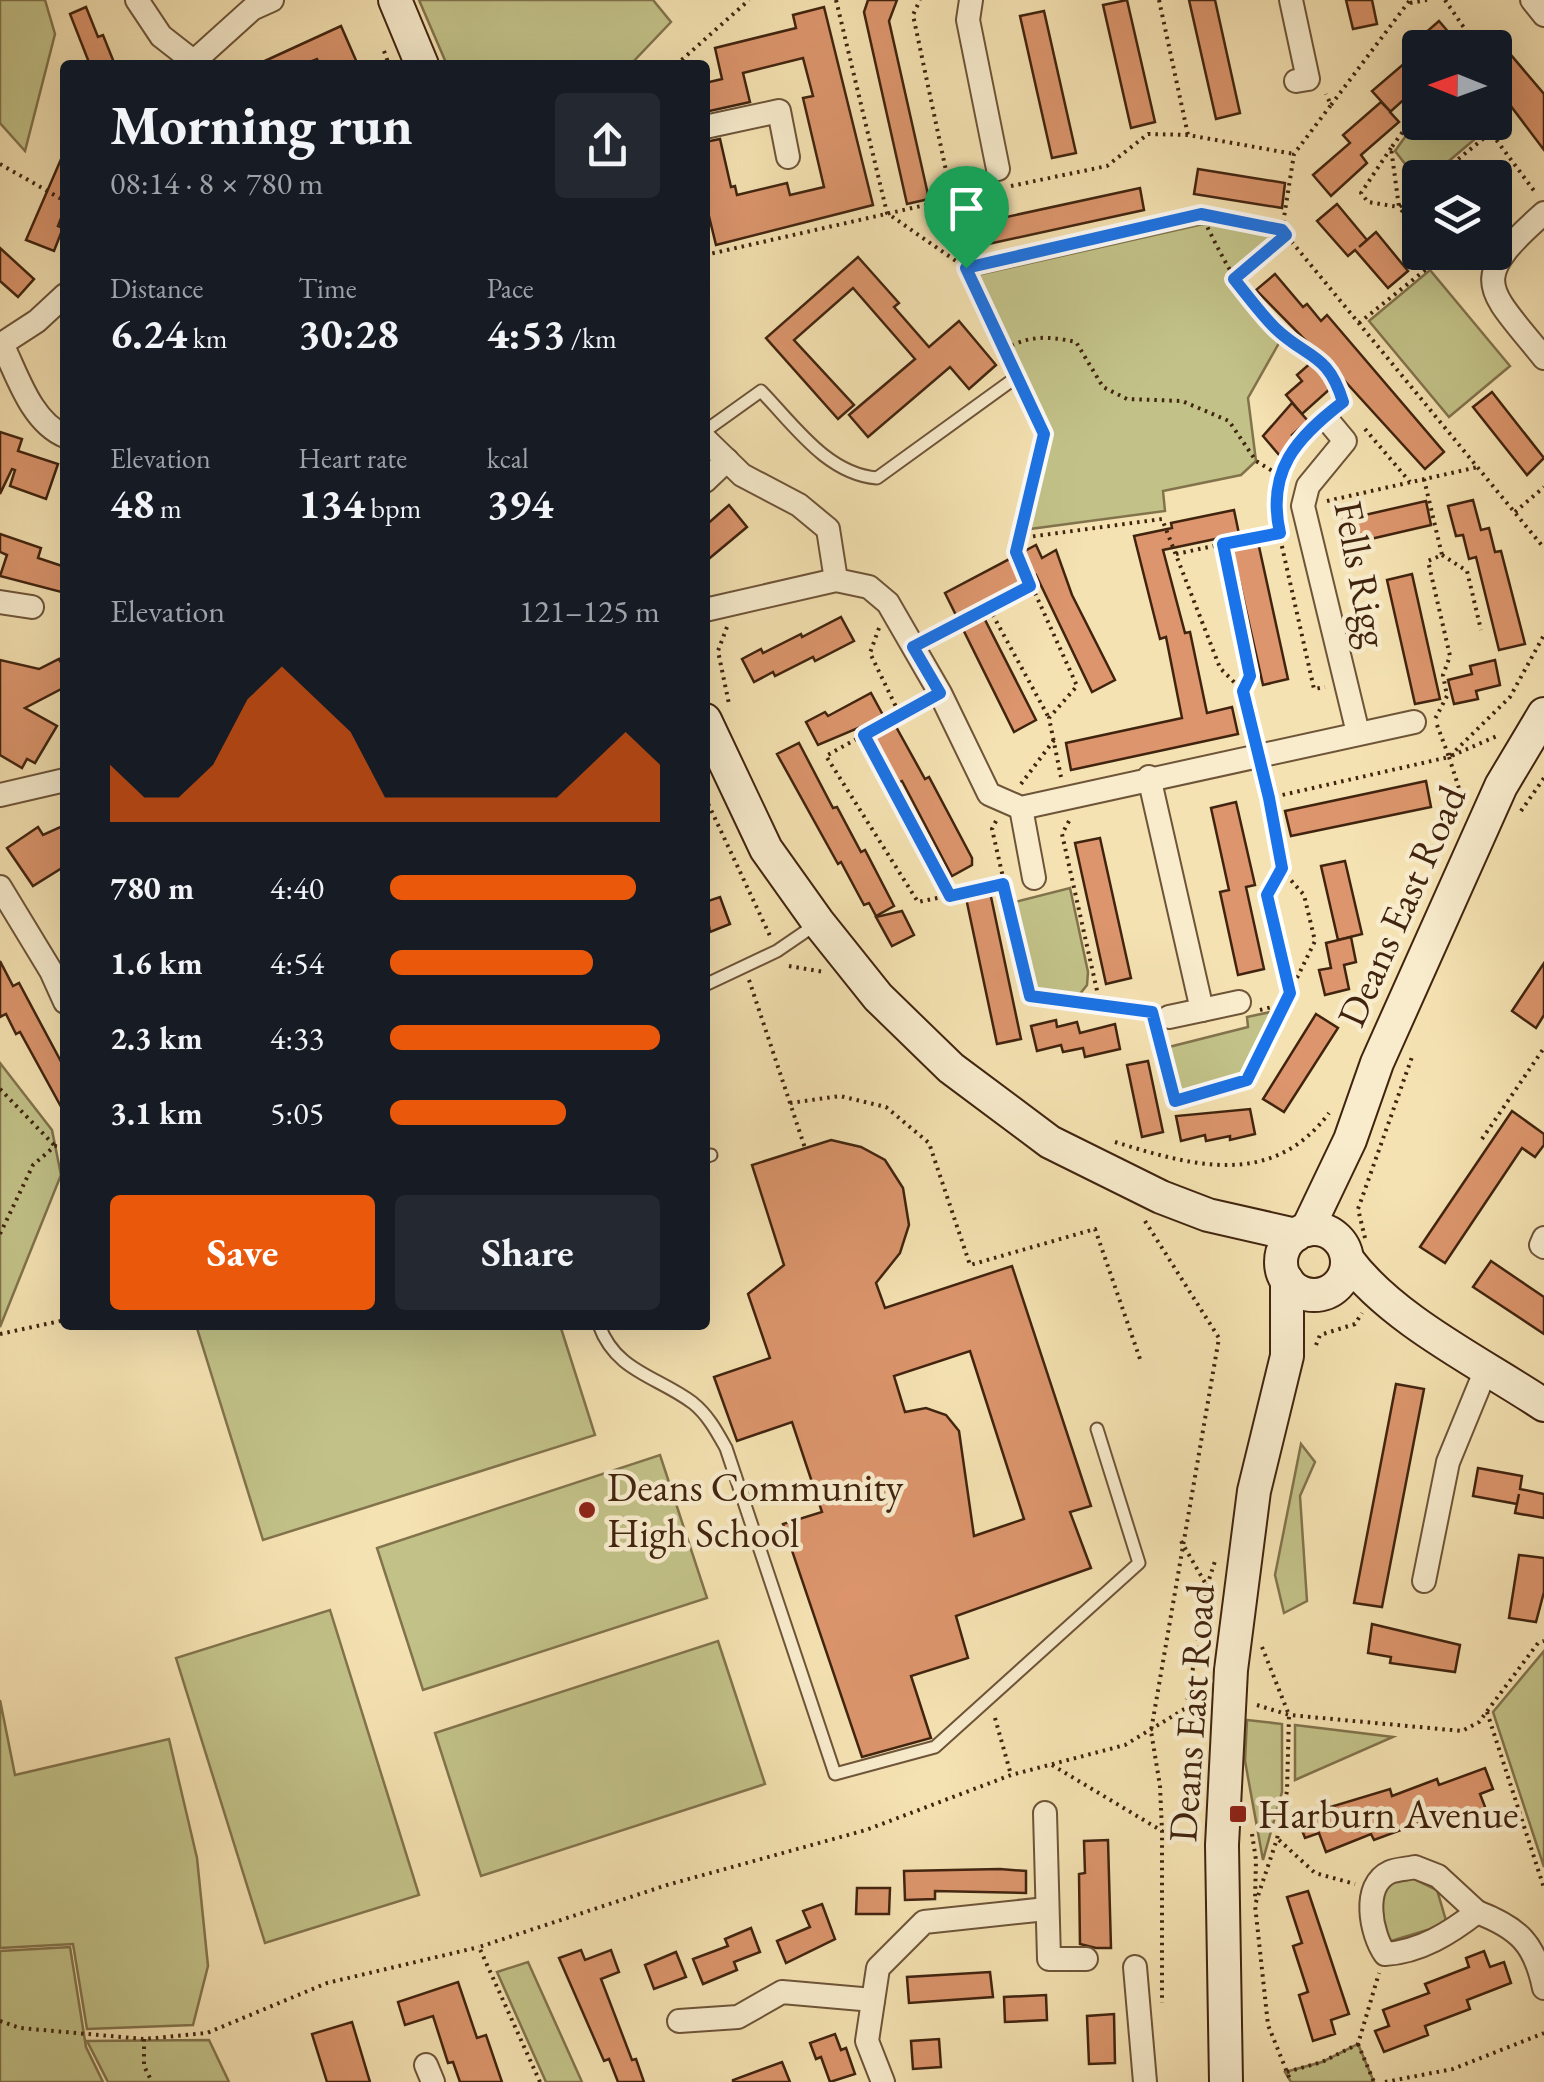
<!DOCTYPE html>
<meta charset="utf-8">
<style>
body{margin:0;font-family:"EB Garamond",serif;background:#242831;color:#f1f3f6;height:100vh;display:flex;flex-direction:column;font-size:38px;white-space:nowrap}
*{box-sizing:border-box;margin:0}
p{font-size:32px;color:#9ea1a6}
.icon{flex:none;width:55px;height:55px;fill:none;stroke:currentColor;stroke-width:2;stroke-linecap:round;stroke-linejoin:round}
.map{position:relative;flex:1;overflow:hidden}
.sheet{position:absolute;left:60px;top:60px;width:650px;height:1270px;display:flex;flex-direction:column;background:#171b24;border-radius:10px;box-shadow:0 10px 40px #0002}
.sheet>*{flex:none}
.needle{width:65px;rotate:271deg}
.buttons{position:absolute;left:1402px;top:30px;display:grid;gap:20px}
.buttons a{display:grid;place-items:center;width:110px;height:110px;border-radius:10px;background:#171b24;box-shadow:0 10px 40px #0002;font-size:50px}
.pin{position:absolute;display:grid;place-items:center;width:85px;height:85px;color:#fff;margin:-102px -42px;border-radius:50% 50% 50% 0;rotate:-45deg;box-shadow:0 0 10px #0007}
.pin .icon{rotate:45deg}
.round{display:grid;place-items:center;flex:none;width:105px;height:105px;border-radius:10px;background:#242831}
.head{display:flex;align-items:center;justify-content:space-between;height:170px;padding:0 50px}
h1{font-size:55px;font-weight:700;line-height:75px}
.metrics{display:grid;grid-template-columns:repeat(3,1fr);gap:15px;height:170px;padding:10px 50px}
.metrics div{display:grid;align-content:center}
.metrics b{font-size:42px;font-weight:700}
.metrics small{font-size:28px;font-weight:400}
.metrics p{font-size:28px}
.chart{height:280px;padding:20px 50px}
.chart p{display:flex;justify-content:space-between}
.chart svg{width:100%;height:180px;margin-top:10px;fill:#ea580c;opacity:.7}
.cta{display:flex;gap:20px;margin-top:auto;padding:20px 50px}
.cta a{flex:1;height:115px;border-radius:10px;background:#ea580c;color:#fff;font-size:40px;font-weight:700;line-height:115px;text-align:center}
.cta a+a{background:#242831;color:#f1f3f6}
ul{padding:0 50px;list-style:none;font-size:32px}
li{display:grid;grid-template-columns:160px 120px 1fr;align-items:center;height:75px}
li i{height:25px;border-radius:12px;background:#ea580c}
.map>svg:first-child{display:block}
</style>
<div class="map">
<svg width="1544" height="2082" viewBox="0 0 1544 2082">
<rect width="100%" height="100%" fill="#f5e2b2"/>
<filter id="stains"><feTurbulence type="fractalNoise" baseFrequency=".002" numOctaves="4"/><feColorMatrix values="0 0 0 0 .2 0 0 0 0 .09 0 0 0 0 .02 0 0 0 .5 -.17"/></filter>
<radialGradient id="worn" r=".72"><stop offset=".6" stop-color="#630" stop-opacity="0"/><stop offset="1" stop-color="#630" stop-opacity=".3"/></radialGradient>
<g fill="#c2c288" stroke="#82734c" stroke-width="2.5">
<path d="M0,0h45l10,34 -30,117 -25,-28z"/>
<path d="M419,0h234l18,22 -41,43h-183z"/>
<path d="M1420,116v6l57,1 5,10 -52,44 -10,1v5l-25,-32z"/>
<path d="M1212,222l67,15 -42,36 42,70 -31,55 8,63 -15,14 -78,16 2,20 -135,18 20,-99 -73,-155z"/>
<path d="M1430,270l80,96 -61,51 -80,-96z"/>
<path d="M1070,888l18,84 -1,13 -11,14 -44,-5 -21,-91z"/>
<path d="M1275,1011l-35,68 -63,18 -12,-49 83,-21 -1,-10z"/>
<path d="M0,1063l52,67 9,45 -61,152z"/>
<path d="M196,1325h364l35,110 -332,105z"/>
<path d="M1301,1444l14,18 -15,34 7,105 -23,12 -9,-38z"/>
<path d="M660,1455l47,143 -284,92 -46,-142z"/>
<path d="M330,1610l89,285 -154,48 -89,-285z"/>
<path d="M718,1641l47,143 -284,92 -46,-143z"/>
<path d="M1544,1651v216l-51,-155z"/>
<path d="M0,1700l15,75 154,-36 28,119 11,108 -15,59 -106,4 -14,-85 -73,4z"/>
<path d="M1247,1720l35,4v68l-19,68 -18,-99z"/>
<path d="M1295,1725l98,12 -98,43z"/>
<path d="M1412,1878l25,12 10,34 -56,17c-13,-13 -16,-50 4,-60 5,-3 11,-2 17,-3z"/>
<path d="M70,1947l16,100 17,35h-103v-131z"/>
<path d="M528,1962l54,120h-36l-49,-110z"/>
<path d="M209,2040l20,42h-121l-21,-41z"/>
<path d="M1358,2044l16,38h-83l-6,-10 37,-10z"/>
</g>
<g fill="#dc956c" stroke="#41240f" stroke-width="2.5" fill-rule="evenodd">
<path d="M868,0h29l-8,21 40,178 -22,5 -43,-192z"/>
<path d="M1127,0l28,122 -24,6 -28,-123z"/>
<path d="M1189,0h26l25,113 -24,6z"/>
<path d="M1346,0h26l5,24 -24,5z"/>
<path d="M86,7l12,30 5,-2 12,30h-25l-20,-51z"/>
<path d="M824,7l49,198 -157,40 -11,-45v-58l15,-3 11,48 4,-1 2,9 50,-12 3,12 34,-8 -21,-89 10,-2 -10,-38 -60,15 7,29 -45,10v-29l17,-4 -7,-31 81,-20 -3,-13z"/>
<path d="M1044,11l32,142 -24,5 -32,-142z"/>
<path d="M1439,21l23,27h-54z"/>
<path d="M341,26l17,39h-38l-3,-6 -15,6h-46z"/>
<path d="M1495,36l49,58v56l-49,-65z"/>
<path d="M1420,50v35l-30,27 9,10 -38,33 6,8 -36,33 -18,-21 37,-32 -7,-8 38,-33 9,9 -18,-20z"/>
<path d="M65,150v58l-7,18 5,2 -9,23 -28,-11z"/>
<path d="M1198,169l87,14 -3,25 -88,-14z"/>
<path d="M1140,188l4,22 -165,36 -5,-22z"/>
<path d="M1337,204l30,36 -8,7 17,-15 32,39 -20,17 -33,-38 -7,6 -31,-35z"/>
<path d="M0,248l34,31 -16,18 -18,-16z"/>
<path d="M858,257l41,46 -5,4 35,40 30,-26 37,44 -27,24 -19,-22 -82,70 -19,-22 66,-56 -62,-71 -59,52 60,65 -16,14 -72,-81z"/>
<path d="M1275,274l28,33 4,-3 14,17 6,-6 117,137 -19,17 -83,-91 -40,36 -16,-19 16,-14 -5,-6 23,-20 -64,-65z"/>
<path d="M1492,392l52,66 -17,17 -54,-68z"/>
<path d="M1292,403l16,18 -16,14 6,6 -18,15 -17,-20z"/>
<path d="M0,432l22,7 -4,12 40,13 -12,35 -36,-13 5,-16 -3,-1 -12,25z"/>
<path d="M1473,500l8,30 8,-2 6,24 6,-1 24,93 -26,6 -23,-93 -7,2 -6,-24 -7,1 -8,-30z"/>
<path d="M1426,501l5,24 -82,19 -6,-24z"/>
<path d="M729,505l18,22 -42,35v-36z"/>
<path d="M1234,510l5,24 -76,16 22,83 5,-1 17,81 25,-6 6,27 -167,36 -5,-27 116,-25 -16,-81 -6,2 -26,-103 38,-8 -1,-5z"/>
<path d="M0,534l41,14 -3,10 27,9v26l-65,-17 7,-21 -7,-3z"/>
<path d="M1258,542l30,137 -25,6 -31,-137z"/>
<path d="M1036,545l6,13 14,-8 16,45 43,85 -23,12 -56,-117 -58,31 58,114 -22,12 -69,-139z"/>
<path d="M1412,574l28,125 -25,5 -28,-124z"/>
<path d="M841,617l13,24 -39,20 -2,-4 -38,19 -2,-4 -19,10 -12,-23 19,-10 2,4 38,-19 1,3z"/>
<path d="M59,659l6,10v18l-40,21 32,18 -22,37 -8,-4 -5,9 -22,-13v-95l39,9z"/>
<path d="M1495,660l5,25 -24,6 2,8 -24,5 -6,-24 24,-6 -2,-8z"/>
<path d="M871,693l19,35 5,-3 30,54 4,-2 43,81v7l-20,11 -50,-95 -5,2 -32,-58 -47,20 -12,-23 19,-10 3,4z"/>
<path d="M799,743l34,65 4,-1 24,45 4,-2 29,56 -18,10 -7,-13 -5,2 -23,-43 -3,2 -61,-110z"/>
<path d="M1426,781l5,26 -140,29 -6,-25z"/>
<path d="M1236,802l19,83 -9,2 18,82 -26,6 -18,-83 9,-2 -18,-82z"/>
<path d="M65,825v41l-32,20 -26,-38 31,-21 5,8z"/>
<path d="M1100,838l31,140 -25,6 -31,-141z"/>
<path d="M1345,861l17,73 -24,6 -17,-74z"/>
<path d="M990,892l31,147 -24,5 -31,-146z"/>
<path d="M720,897l10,27 -20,8 -5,-30z"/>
<path d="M902,911l12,24 -22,11 -16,-29z"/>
<path d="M1351,937l5,25 -12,3 5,24 -24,6 -6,-25 12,-2 -5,-25z"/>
<path d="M0,961l13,25 6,-3 46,86v45l-45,-82 -4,2 -10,-20 -6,3z"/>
<path d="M1544,963v52l-8,13 -24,-17z"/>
<path d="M1316,1014l22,14 -54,84 -21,-13z"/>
<path d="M1056,1020l1,7 20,-5 3,11 35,-9 5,25 -35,8 -2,-9 -20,4 -2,-7 -24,6 -6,-25z"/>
<path d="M1148,1061l15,71 -21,5 -15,-72z"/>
<path d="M1250,1109l5,25 -25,6v-4l-24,5 -1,-6 -24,6 -5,-25z"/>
<path d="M1512,1111l32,23v11l-9,12 -13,-9 -77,115 -25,-16z"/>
<path d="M831,1140l30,7 24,13 18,28 6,37 -9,28 -24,30 9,25 127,-42 79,240 -21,6 21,56 -135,48 12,42 -57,18 20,62 -69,19 -79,-233 39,-12 -30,-90 -55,19 -23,-64 56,-19 -22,-64 36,-29 -32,-100zM970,1351l54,168 -50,17 -15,-105 -13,-16 -20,-7 -21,4 -11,-36z"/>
<path d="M1491,1261l53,36v37l-71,-47z"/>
<path d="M1396,1384l28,5 -42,218 -28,-4z"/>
<path d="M1478,1468l44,8 -2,13 24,5v24l-29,-5 4,-19 -2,10 -44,-8z"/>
<path d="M1519,1555l25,3v34l-8,30 -27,-4z"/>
<path d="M1372,1624l88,21 -5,27 -65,-9 1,-6 -23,-4z"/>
<path d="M1485,1768l8,21 -13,5 7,18 -18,7 -3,-7 -47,18 -2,-6 -43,16 -3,-6 -45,18 -7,-19 -14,5 -8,-21 93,-28 2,7 45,-17 2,6z"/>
<path d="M1108,1840l3,108h-15l-16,-4 -1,-70 6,-1 -1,-32z"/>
<path d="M1000,1869l26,2v22l-91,-2v8l-30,1 -1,-29z"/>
<path d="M857,1888h33l-1,26h-33z"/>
<path d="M1308,1891l41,123 -18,6 4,14 -22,7 -14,-46 9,-3 -15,-46 9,-3 -15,-46z"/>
<path d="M822,1904l13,35 -49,24 -9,-22 33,-14 -7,-16z"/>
<path d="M751,1928l9,24 -26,10 3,8 -34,14 -10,-25 35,-13 -3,-7z"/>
<path d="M581,1950l4,10 26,-10 8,22 -18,7 31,81 4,-1 8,23h-26l-9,-23 -5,2 -45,-103z"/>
<path d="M1484,1951l6,16 14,-5 7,21 -44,17 3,9 -45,17 3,9 -44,17 -9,-21 14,-5 -6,-16 46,-17 -4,-9 44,-17 -3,-9z"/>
<path d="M676,1952l10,25 -32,12 -9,-24z"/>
<path d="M990,1972l3,25 -84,6 -2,-26z"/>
<path d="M458,1982l19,56 9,-3 16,47h-42l-7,-20 -5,1 -15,-47 -28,9 -7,-23z"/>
<path d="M1046,1995l1,25 -42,2 -1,-25z"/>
<path d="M1114,2014l1,49 -26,1 -2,-48z"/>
<path d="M352,2022l18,60h-43l-15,-48z"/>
<path d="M835,2034l6,16 5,-2 9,26 -25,8 -9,-25 -5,2 -6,-16z"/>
<path d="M939,2039l2,28 -28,2 -2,-28z"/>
<path d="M782,2062l8,20h-57v-2z"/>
</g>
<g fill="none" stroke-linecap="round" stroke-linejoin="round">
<g stroke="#6e5438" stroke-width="15">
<g id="lane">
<path d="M705,431l56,-40c33,34 66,83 116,87l141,-102"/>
<path d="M705,985l72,-34 38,-26"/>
<path d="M705,1157l6,-2"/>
<path d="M599,1325c17,47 58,51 94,78 15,12 24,29 33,45l109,326 100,-27 204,-184 -42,-134"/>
</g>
</g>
<g stroke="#6e5438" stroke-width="26">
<g id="street">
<path d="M137,0l24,36 32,25"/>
<path d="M971,0l-3,20 30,149"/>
<path d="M1291,0l17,79 -12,2"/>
<path d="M1532,0l12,15"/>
<path d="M190,65l62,-56 20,-9"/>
<path d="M705,127l74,-16 9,46"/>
<path d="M1544,213c-77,68 -58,73 0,145"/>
<path d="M2,344c15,30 29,78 63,92"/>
<path d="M0,345l37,-24 28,-26"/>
<path d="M1330,423l15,18 -37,45 -5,20 55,227"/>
<path d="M705,439l37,36 57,30 29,24 8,51"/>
<path d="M705,481l22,-21"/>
<path d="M0,602l32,5"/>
<path d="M705,610l131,-30 33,7 19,16 52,90 49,101 32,14 393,-86"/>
<path d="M1149,777l53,233 -33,7"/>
<path d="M0,795l65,-15"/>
<path d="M1021,808l13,70"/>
<path d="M0,887l51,84 14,31"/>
<path d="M1202,1010l37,-8"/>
<path d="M1544,1238l-3,7 3,2"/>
<path d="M1424,1581l24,-119 39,-95"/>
<path d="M1045,1813l4,146h37"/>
<path d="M1415,1867l23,9 39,36c-27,21 -57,40 -92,42 -14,-20 -24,-69 5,-82 7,-3 17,-3 25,-5z"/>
<path d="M1477,1912c42,16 58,32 67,76"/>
<path d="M1135,1967l10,115"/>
<path d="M679,2021l59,-4 44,-25 91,8"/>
<path d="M426,2065l7,17"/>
<path d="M883,2082l-16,-41 11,-73 46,-46 122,-13"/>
</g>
</g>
<g stroke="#41240f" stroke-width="36">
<g id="secondary">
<path d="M395,0l27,65"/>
<path d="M705,720l61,129 52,73 60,75 73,71 99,74 111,55 47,18 88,20"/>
<circle cx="1314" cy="1262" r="33"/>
<path d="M1307,1230l43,-90 27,-77 124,-277 43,-72"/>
<path d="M1347,1259c45,61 134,104 197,146"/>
<path d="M1226,2082l-4,-237 9,-175 23,-179 33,-135v-76"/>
</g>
</g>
<g stroke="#41240f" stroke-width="4" stroke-dasharray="2.5 5" stroke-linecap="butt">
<path d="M836,0l51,213 79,55 -14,-69 39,-9"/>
<path d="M1159,0l29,135"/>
<path d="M1445,0l24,35 -8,13"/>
<path d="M1410,3l17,-3"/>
<path d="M384,51l5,14"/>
<path d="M676,65l73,-65"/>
<path d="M1331,105l79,-105"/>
<path d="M1420,108l-29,40 8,59 21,26"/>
<path d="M1483,122l52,70"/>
<path d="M1391,148l-30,45 7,9 31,5 21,-17"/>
<path d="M0,164l65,37"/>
<path d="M1435,178l54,-44"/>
<path d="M1011,186l96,-20 41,-32 40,1 106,19"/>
<path d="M1201,214c20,41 41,85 76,116 32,28 52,27 66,72l-3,2"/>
<path d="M1282,230l262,318"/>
<path d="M1282,230l12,-76 37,-49 -5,-11"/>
<path d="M705,255l247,-56 -39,-184 7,-15"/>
<path d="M1234,279l52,-44"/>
<path d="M1359,323l81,-65 35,8"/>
<path d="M1005,349c25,-14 43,-13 71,-7l27,45 24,12 55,2 47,20 27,40 23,14"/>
<path d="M1010,360l-44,-92 235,-54 81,16"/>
<path d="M1025,391l18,43 -22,104 141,-19 58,149 23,23 12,46"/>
<path d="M1365,429l45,53"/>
<path d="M1311,430l-32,45 -5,36 40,178 11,-2"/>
<path d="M1424,479l18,76 -14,6 22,95 -7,19 4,21 -12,23"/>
<path d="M1327,501l151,-34"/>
<path d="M1515,512l29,-25"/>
<path d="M1021,538l-5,13 61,135 -28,32 12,59"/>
<path d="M1223,544l57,-11"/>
<path d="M1176,554l47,-10 26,132 -6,15"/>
<path d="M1442,555l25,16 14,59"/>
<path d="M989,608l60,110"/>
<path d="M727,627l-9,24 11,53"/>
<path d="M879,628l-9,25 30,62"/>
<path d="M933,637l97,-51"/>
<path d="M922,702l-96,54 92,146 96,-20"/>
<path d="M1437,725l12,32 48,-21"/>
<path d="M864,735l85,159"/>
<path d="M1449,757l15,47"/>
<path d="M1264,775l5,23 180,-41 61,-60 34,-62"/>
<path d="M1021,784l33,-44"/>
<path d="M705,797l66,141"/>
<path d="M1521,811l23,-33"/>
<path d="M996,821l-4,8 38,167 118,16"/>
<path d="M1069,821l-7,13 38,170"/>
<path d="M1281,869l-14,26 23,98"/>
<path d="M789,966l35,6"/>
<path d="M749,980l56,168"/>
<path d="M1260,1010l24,-6"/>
<path d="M1158,1037l17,64 72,-21 68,-139 -11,-46 -23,-26 -12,-71"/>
<path d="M0,1089l55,57"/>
<path d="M790,1103l50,-7 46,11 43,36 41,122 125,-36 45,130"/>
<path d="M1482,1139l62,-91"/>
<path d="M1115,1142c78,24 157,47 214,-29"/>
<path d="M1145,1221l74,117 -68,393 9,55 2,45"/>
<path d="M0,1234l33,-69 22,-19 10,2"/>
<path d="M1365,1238l-7,-29 54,-152"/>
<path d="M0,1334l65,-14"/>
<path d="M1316,1345l4,-10 35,-11 7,-11"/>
<path d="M1181,1541l26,45 -20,117"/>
<path d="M1207,1586l9,-28"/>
<path d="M1262,1647l27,68 -2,76 -10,48 -22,66 13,120 23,57"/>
<path d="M1257,1705l32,10 173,16 17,-9 59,-79 6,-2"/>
<path d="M1487,1712l57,176"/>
<path d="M995,1718l16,57"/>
<path d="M1052,1765l110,66v172"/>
<path d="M1252,1834l4,26 -1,39"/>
<path d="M1279,1840l36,33 40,11"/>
<path d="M0,2021l20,7 124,11 63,-6 120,-50 152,-36"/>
<path d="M144,2039v27l8,16"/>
<path d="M1358,2044l16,38"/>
<path d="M1287,2072l35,-10 36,-18 21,-71"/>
<path d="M540,2082l-61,-135 188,-62 199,-55 145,-55 114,-30 76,-46"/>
<path d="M1385,2082l68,-13 91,-36"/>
</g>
<use href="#lane" stroke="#f8eccd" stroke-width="11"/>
<use href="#street" stroke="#f8eccd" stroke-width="22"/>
<use href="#secondary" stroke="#f8eccd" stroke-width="32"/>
</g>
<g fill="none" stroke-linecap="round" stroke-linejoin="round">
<g stroke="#fff" stroke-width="20">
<path id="route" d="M1201,214l81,16 4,5 -52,44c13,16 26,34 41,49 32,31 53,24 68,74 -47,36 -77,69 -63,131l-57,11 27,132 -7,15 26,107 13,70 -15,27 23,98 -43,87 -72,21 -23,-89 -122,-16 -27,-112 -53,12 -86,-161 76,-42 -27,-46 117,-61 -14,-34 28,-118 -78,-166z"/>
</g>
<use href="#route" stroke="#1a73e8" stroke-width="12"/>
</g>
<g fill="#8f2418" stroke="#f8eccd" stroke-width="4">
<circle cx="587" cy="1510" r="10"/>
<rect x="1228" y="1804" width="20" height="20" rx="5"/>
</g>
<g text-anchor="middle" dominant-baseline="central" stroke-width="9" stroke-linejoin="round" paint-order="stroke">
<g font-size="40" fill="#41240f" stroke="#f8eccd">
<text transform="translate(1362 574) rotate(79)">Fells Rigg</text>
<text transform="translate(1401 906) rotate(-66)">Deans East Road</text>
<text transform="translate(1191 1713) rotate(-86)">Deans East Road</text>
</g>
<g font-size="40" fill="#41240f" stroke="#f8eccd" text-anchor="start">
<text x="607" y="1487">Deans Community<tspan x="607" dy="46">High School</tspan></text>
<text x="1258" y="1814">Harburn Avenue</text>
</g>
</g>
<rect width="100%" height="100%" filter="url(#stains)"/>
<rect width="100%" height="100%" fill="url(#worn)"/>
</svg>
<div class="buttons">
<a><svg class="needle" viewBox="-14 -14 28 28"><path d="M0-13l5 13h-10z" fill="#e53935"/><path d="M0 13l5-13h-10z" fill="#9ea1a6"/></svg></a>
<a><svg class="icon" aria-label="layers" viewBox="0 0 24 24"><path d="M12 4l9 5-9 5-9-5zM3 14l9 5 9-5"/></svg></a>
</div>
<div class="pin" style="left:966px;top:268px;background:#1e9e55"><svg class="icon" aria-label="arrive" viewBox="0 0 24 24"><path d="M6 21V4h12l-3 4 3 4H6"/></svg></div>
<section class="sheet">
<div class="head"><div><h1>Morning run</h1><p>08:14 · 8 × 780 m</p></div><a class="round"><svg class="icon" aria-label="share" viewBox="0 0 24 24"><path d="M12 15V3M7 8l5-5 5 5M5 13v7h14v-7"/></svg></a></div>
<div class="metrics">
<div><p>Distance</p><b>6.24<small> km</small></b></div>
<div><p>Time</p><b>30:28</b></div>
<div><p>Pace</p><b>4:53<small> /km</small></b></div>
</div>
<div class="metrics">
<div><p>Elevation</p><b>48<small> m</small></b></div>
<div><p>Heart rate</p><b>134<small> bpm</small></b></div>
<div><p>kcal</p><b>394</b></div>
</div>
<div class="chart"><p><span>Elevation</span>121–125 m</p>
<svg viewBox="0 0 160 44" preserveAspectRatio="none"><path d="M0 44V30L10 38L20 38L30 30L40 14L50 6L60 14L70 22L80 38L90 38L100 38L110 38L120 38L130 38L140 30L150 22L160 30V44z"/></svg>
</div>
<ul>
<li><b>780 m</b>4:40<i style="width:91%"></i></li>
<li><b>1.6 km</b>4:54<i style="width:75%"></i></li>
<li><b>2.3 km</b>4:33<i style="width:100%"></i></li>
<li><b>3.1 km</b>5:05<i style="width:65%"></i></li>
</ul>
<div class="cta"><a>Save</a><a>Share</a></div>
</section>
</div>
